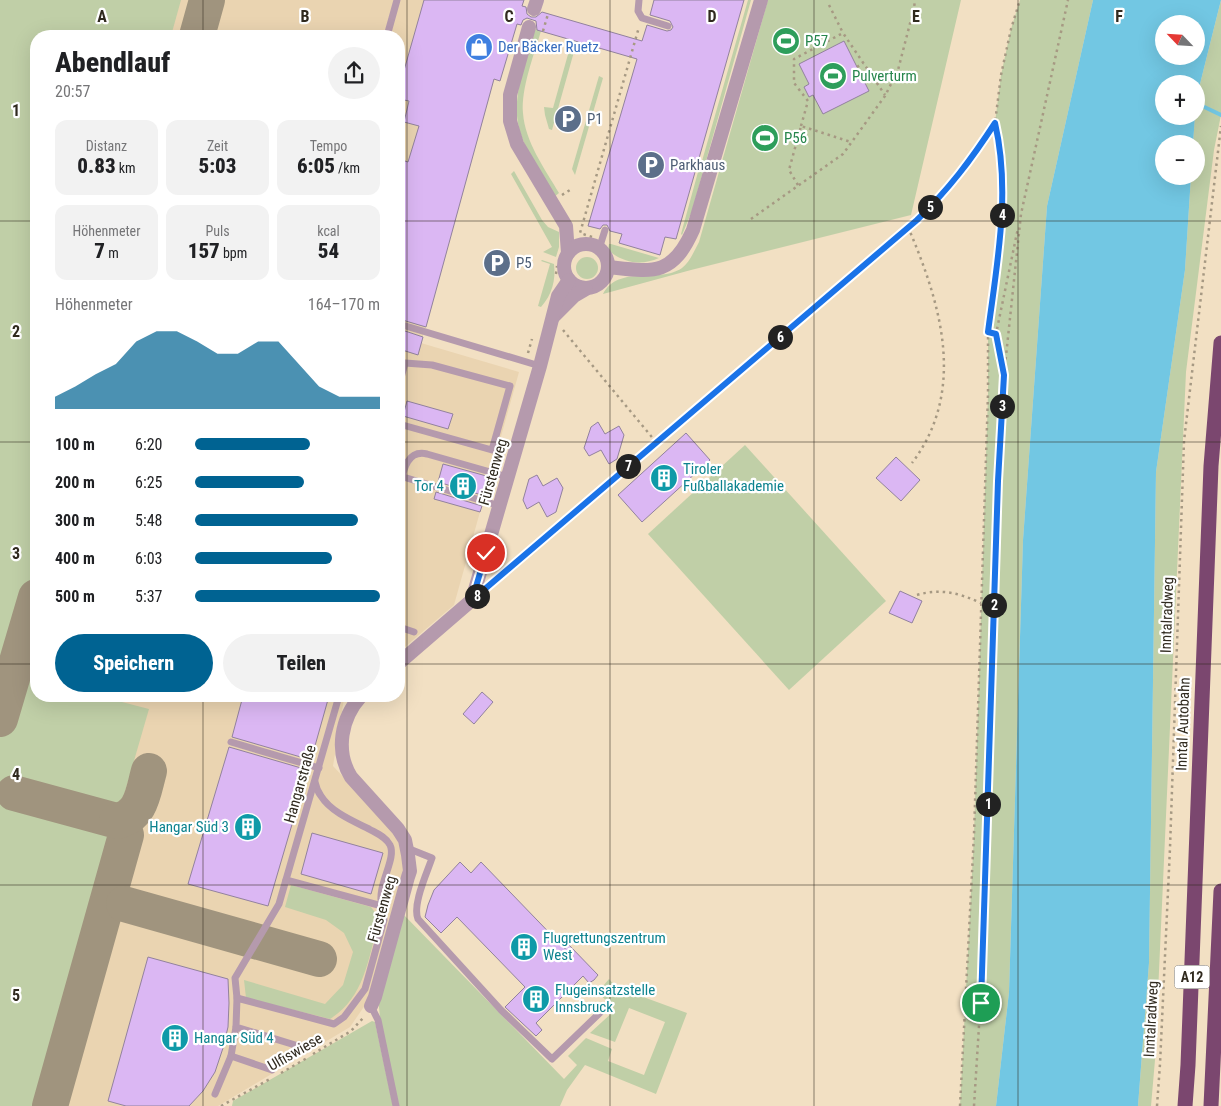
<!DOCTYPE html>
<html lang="de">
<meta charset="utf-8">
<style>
body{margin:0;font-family:"Roboto Condensed",sans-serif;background:#f2f2f2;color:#202124;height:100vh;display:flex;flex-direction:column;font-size:19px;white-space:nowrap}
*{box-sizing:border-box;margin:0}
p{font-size:16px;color:#757577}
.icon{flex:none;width:28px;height:28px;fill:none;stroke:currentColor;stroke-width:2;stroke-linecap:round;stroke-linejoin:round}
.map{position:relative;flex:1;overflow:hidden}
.panel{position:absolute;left:30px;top:30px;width:375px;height:672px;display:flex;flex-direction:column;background:#fff;border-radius:20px;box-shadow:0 5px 20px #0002}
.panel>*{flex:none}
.needle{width:32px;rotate:295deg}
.fabs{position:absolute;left:1155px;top:15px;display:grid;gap:10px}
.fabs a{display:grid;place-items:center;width:50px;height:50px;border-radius:50%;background:#fff;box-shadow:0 5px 20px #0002;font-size:25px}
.pin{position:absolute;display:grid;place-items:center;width:42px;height:42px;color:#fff;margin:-21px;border:2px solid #fff;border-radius:50%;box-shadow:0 1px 5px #0007}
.km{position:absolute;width:25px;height:25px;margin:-12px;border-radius:50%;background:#222;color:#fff;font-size:14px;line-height:25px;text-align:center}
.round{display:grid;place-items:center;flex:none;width:52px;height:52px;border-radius:26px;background:#f2f2f2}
.head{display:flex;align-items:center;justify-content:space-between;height:85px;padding:0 25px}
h1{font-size:28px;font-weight:800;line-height:38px}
.stats{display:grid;grid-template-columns:repeat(3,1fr);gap:8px;height:85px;padding:5px 25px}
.stats div{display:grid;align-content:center;border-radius:12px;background:#f2f2f2;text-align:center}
.stats b{font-size:21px;font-weight:800}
.stats small{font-size:14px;font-weight:400}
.stats p{font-size:14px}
.chart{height:140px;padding:10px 25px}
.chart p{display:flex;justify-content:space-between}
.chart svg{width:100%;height:90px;margin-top:5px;fill:#006392;opacity:.7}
.action{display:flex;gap:10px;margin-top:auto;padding:10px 25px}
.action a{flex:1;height:58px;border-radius:30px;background:#006392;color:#fff;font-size:20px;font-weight:800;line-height:58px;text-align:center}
.action a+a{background:#f2f2f2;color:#202124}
ul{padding:0 25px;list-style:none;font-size:16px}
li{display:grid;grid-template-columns:80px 60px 1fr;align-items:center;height:38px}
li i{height:12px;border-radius:6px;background:#006392}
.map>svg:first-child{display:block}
</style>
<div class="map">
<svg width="1221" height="1106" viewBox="0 0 1221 1106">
<rect width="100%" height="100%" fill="#f2e0c3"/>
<path fill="#ead4b1" d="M0,0h524l-24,81 -6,-1 -73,263 98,29 -65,233 -55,47v-616h-363v660h311l-3,3 -11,67 68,72 6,32 -35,125 -22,32 -132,79h-218z"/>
<g fill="#c0cfa7">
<path d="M0,0h181l-10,36h-135v660h87l-1,6 27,7 -115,397h-34z"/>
<path d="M748,0h3l-59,211 -10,24 -1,-1 17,-62h3l3,-11h-2z"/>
<path d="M768,0h193l-50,215 -220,55 -88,24c16,-30 56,-10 79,-26 8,-6 12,-17 17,-26z"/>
<path d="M1020,0h73l-46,206 -24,334 -14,452 -13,114h-36l14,-272 14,-440v-61l15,-122 -3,-66 -5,-22 6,-48 10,-46z"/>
<path d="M1221,0v115l-7,35 -28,222 -31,688 -4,46h-13l11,-143 7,-491 29,-202 6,-94h5v-32h-3l3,-44z"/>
<path d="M535,29l6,2c-7,24 -20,57 -18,82 2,29 22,56 36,80l-5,4c-12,-22 -29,-45 -35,-69 -8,-33 8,-68 16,-99z"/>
<path d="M572,40l5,1 -25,89 -3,-1 -4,-14 -1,-8 9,1z"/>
<path d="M599,76l4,2 -28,97 -3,-6z"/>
<path d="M514,171l28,49 6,7 11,5v15l-3,10 -13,-5 9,-5 -41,-73z"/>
<path d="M609,244h2l48,14c-18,8 -36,5 -51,-8z"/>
<circle cx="587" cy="268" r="11"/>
<path d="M542,260l12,4c2,16 -2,31 -13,43l-3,-1 12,-42 -9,-3z"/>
<path d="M745,445l141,156 -97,89 -141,-156z"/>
<path d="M291,885l80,22 6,8 1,9c-10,36 -14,74 -48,95l-84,-21 -2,-18 81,24 18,-19 10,-33 -9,-19 -18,-13 -41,-13z"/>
<path d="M402,913l162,166 13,-14 -9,-9 18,-18 26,11 -4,12 36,14 21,-53 -36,-14 -14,34 -25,-9 25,-23 -17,-18 11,-13 7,8 71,26 -31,81 -71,-29 -18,25 -7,16h-161l-19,-88 -2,-22z"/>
<path d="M372,1021l3,1 18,84h-161l1,-5z"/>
</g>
<path fill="#72c7e3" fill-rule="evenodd" d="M1093,0h128l-25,100v-16h-32v32h31l-2,28h-29v32h27l-6,94 -29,202 -7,491 -11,143h-142l13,-114 14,-452 24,-334zM1164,24h32v32h-32z"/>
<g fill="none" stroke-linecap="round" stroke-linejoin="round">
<path stroke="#72c7e3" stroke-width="4" d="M1196,103l25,12"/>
<g stroke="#a0947e" stroke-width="36">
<path d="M197,36l10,-36"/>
<path d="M0,719l36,-122"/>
<path d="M14,793l103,28 6,5 3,9 -76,271"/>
<path d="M117,821c25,-5 26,-29 32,-50"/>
<path d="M124,904l195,55"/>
</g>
</g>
<g fill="#dbb7f3" stroke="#92829d">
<path d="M424,0h100l-2,6 4,1 1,7 4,3h5l6,-5 100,29 5,-16 20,6 4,-1 2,-3 -3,-6 -20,-6 4,-15h90l-68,239 -11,-2 -5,18 -41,-12 3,-9 -12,-3 -3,-6h-4l-3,4 -12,-3 49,-167 -100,-29 -1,-9 -9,-3 -4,2 -2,5 -4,-1 -17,57 -6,-2 -68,248 -27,-8v-160l9,3 11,-36 -15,-4 5,-21 -10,-2v-11z"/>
<path d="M844,41l25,50 -46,23 -10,-19 -4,2 -5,-10 5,-3 -10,-20z"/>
<path d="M399,329l24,8 -5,18 -19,-6z"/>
<path d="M407,401l46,13 -5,15 -45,-13z"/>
<path d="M598,422l7,12 14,-8 5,9 -7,24 -8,5 -8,-14 -12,6 -5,-8 7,-21z"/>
<path d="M686,433l24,27 -68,62 -24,-27z"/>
<path d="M896,457l24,23 -19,21 -25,-23z"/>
<path d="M443,464l47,13 -5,19 -47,-14z"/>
<path d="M537,475l6,11 14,-8 6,10 -7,24 -9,5 -8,-15 -12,7 -4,-9 6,-21z"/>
<path d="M436,492l46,14 -2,6 -46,-13z"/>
<path d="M900,591l22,10 -10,22 -23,-10z"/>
<path d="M482,692l11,10 -19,22 -11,-10z"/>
<path d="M243,696h86l-18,64 -79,-23z"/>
<path d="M229,747l79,23 -40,136 -80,-22z"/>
<path d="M312,833l71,20 -12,41 -70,-20z"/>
<path d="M460,862l11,11 10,-11 84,87 4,-4 29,30 -4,5 -5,3 -6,-7 -47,47 6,7 -6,6 -31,-29 20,-20 -68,-70 -16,16 -16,-16 3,-12 6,-15z"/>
<path d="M148,957l80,22 1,24 -1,24 -5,21 -8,24 -12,19 -14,15h-63l-18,-5z"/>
</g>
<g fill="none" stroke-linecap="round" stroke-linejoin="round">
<g stroke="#a69983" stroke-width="2.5" stroke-dasharray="2.5 4" stroke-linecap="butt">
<path d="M829,5l14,28"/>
<path d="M543,31l5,-17"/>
<path d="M857,67l6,-4"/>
<path d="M801,126l7,-25 -14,-18v-24l49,-26 42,62"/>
<path d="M798,185l-9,-15 12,-44 50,16"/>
<path d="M562,195l8,-5"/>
<path d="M751,219l92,-65 42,-58 13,-26 16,-62 1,-8"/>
<path d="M908,227c33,77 59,163 4,236"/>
<path d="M592,237l-12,-4 59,-206"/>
<path d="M556,274l1,-8"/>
<path d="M563,330l93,112"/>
<path d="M988,333l8,1 22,-106"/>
<path d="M996,334l7,37"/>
<path d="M528,353l4,-14"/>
<path d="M491,584l426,-364 19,-19 25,-28 34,-49"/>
<path d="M917,595c23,-7 42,-2 64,8"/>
<path d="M313,1054l38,-23 14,-15"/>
<path d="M281,1073l26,-15"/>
<path d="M221,1106l49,-27"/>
<path d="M960,1106l14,-272 14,-440v-61l15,-122 -3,-66 -5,-22 6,-48 10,-46 9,-29"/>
<path d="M974,1106l9,-144 15,-481 6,-106 17,-161 47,-214"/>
<path d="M1157,1106l3,-42 10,-216 14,-407 37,-315"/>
</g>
<g stroke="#b59aad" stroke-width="7">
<path d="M639,0l-1,11 4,7 26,8"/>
<path d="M387,36l10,-36"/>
<path d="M599,249l6,-19"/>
<path d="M399,324l141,42"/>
<path d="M399,385l6,-22 27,2 78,21 -18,64 -93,-26"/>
<path d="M400,476l100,30"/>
<path d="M399,489c4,-16 7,-40 28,-35l81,23"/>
<path d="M399,627l15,5"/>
<path d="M231,742l88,26"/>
<path d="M407,848l25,10c-5,15 -20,47 -14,61l83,91 51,49 56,-54"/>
<path d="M286,880l96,26c-6,-20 15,-47 8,-61 -4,-8 -14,-12 -21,-16 -16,-8 -38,-17 -48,-33 -3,-4 -5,-9 -6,-14"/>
<path d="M237,998l-2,-20 44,-74 60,-208"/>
<path d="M371,1006l7,14 18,86"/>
<path d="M236,1027l-5,29 41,14"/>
<path d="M305,1048l-69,-21 1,-29 97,26 10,-7 21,-28 19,-69 -2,-14"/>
<path d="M215,1094l16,-38"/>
</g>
<g stroke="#b59aad" stroke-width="14">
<path d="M534,9l3,-9"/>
<path d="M529,27l-19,68v26l7,23 49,82 2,27"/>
<circle cx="586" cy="266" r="22"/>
<path d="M608,267c45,5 64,10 85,-37l68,-230"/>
<path d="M553,317l21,-21 12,-7"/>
<path d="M399,663l73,-63 68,-234 18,-70 11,-16"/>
<path d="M361,696c-20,22 -26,55 -10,81l47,52 7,11 3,15 2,16 -2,6 -33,120 -4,9"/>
</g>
<g stroke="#7b476f" stroke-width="15">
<path d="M1185,1106l3,-41 23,-599 10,-123"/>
<path d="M1211,1106l10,-215"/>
</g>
</g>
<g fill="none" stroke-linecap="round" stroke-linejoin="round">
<g stroke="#fff" stroke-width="10">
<path id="route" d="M486,553l-14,47 445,-380c32,-31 54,-60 78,-97 16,69 2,140 -7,209l8,2 8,41 -6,106 -17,522"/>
</g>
<use href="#route" stroke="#1a73e8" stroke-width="6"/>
</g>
<path fill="none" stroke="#302a1f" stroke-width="1" stroke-opacity="0.55" d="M203,0v36M407,0v1106M610,0v1106M814,0v1106M1018,0v1106M0,221h36M399,221h822M0,442h36M399,442h822M0,664h36M399,664h822M203,696v410M0,885h1221"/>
<defs>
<g id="stadium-disc" transform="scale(1.4375)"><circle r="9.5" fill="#2e9e5b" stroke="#fff"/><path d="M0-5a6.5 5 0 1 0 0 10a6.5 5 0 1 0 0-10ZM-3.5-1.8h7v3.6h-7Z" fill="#fff"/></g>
<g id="shop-disc" transform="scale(1.4375)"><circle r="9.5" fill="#3f7fe0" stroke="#fff"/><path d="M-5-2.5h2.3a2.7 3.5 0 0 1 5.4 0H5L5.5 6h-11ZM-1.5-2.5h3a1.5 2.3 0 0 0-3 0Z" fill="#fff"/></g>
<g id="parking-disc" transform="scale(1.4375)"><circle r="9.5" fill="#5c6f8a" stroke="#fff"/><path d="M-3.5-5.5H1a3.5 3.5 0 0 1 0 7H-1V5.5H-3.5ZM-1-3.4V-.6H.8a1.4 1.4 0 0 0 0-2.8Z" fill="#fff"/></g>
<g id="building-disc" transform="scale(1.4375)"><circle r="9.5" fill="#0f9aa8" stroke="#fff"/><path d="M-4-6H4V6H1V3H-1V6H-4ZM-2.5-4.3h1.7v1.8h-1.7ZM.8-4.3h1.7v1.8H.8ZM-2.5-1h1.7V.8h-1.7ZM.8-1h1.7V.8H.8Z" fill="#fff"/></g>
</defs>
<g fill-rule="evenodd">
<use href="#stadium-disc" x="786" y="41"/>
<use href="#shop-disc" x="479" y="47"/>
<use href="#stadium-disc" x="833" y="76"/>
<use href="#parking-disc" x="568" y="119"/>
<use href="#stadium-disc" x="765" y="138"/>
<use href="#parking-disc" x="651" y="165"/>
<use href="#parking-disc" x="497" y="263"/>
<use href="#building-disc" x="664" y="478"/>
<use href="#building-disc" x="463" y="486"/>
<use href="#building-disc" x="248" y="827"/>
<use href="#building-disc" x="524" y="947"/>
<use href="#building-disc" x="536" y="999"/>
<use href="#building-disc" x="175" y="1038"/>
</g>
<g text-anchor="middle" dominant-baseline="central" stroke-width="4.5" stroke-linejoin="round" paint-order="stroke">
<rect fill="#fff" stroke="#6e6a62" stroke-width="1" x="1174.5" y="965.5" width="35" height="23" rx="4"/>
<g font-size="14" font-weight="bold" fill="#302a1f">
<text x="1192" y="977">A12</text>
</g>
<g font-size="15" fill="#27864d" stroke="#fff" text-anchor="start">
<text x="805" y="41">P57</text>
<text x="852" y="76">Pulverturm</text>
<text x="784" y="138">P56</text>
</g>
<g font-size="15" fill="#366cbe" stroke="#fff" text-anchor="start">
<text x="498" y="47">Der Bäcker Ruetz</text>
</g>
<g font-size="15" fill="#4e5e75" stroke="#fff" text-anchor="start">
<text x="587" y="119">P1</text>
<text x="670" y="165">Parkhaus</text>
<text x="516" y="263">P5</text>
</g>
<g font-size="15" fill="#0d838f" stroke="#fff" text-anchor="start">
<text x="683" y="469">Tiroler<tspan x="683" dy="17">Fußballakademie</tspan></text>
<text x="444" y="486" text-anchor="end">Tor 4</text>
<text x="229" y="827" text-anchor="end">Hangar Süd 3</text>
<text x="543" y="938">Flugrettungszentrum<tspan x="543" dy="17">West</tspan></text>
<text x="555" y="990">Flugeinsatzstelle<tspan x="555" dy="17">Innsbruck</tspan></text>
<text x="194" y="1038">Hangar Süd 4</text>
</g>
<g font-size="15" fill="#302a1f" stroke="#fff">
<text transform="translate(493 472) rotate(-74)">Fürstenweg</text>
<text transform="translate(1167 615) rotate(-88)">Inntalradweg</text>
<text transform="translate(1183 724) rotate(-88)">Inntal Autobahn</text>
<text transform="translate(300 784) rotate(-74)">Hangarstraße</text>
<text transform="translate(382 909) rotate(-74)">Fürstenweg</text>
<text transform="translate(1151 1019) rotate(-87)">Inntalradweg</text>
<text transform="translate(295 1052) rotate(-30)">Ulfiswiese</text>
</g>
</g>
<g font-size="16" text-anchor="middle" font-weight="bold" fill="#302a1f" stroke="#fff" stroke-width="4.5" stroke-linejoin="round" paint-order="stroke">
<text x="102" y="22">A</text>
<text x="305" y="22">B</text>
<text x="509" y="22">C</text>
<text x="712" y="22">D</text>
<text x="916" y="22">E</text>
<text x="1119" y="22">F</text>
<text x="16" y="116">1</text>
<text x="16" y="337">2</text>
<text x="16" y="559">3</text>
<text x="16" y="780">4</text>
<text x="16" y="1001">5</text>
</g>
</svg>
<div class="fabs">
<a><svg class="needle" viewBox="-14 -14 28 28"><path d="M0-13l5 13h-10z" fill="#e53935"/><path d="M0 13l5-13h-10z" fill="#757577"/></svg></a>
<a>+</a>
<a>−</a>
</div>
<div class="pin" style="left:981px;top:1003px;background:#1e9e55"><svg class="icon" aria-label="arrive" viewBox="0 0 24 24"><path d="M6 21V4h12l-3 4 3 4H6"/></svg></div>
<div class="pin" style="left:486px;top:553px;background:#d93025"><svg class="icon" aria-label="check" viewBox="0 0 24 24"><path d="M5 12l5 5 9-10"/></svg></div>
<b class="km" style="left:988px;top:804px">1</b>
<b class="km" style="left:994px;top:605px">2</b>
<b class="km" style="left:1002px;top:406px">3</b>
<b class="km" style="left:1002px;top:215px">4</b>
<b class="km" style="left:930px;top:207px">5</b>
<b class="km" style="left:780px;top:337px">6</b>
<b class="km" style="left:628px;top:466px">7</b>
<b class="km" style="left:477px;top:596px">8</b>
<section class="panel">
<div class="head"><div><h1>Abendlauf</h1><p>20:57</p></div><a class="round"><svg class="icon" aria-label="share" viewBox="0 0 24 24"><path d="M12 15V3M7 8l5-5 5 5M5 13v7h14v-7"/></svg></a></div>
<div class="stats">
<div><p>Distanz</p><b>0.83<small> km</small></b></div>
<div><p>Zeit</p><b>5:03</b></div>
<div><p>Tempo</p><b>6:05<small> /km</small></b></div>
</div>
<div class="stats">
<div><p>Höhenmeter</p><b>7<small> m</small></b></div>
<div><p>Puls</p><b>157<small> bpm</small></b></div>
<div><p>kcal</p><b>54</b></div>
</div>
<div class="chart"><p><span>Höhenmeter</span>164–170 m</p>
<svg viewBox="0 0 160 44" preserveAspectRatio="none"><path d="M0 44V38L10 33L20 27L30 22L40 11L50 6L60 6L70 11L80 17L90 17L100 11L110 11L120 22L130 33L140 38L150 38L160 38V44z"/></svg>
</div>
<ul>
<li><b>100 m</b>6:20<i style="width:62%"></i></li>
<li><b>200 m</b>6:25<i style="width:59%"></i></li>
<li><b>300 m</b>5:48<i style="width:88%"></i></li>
<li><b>400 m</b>6:03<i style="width:74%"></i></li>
<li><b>500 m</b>5:37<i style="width:100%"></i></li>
</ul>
<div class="action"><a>Speichern</a><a>Teilen</a></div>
</section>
</div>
